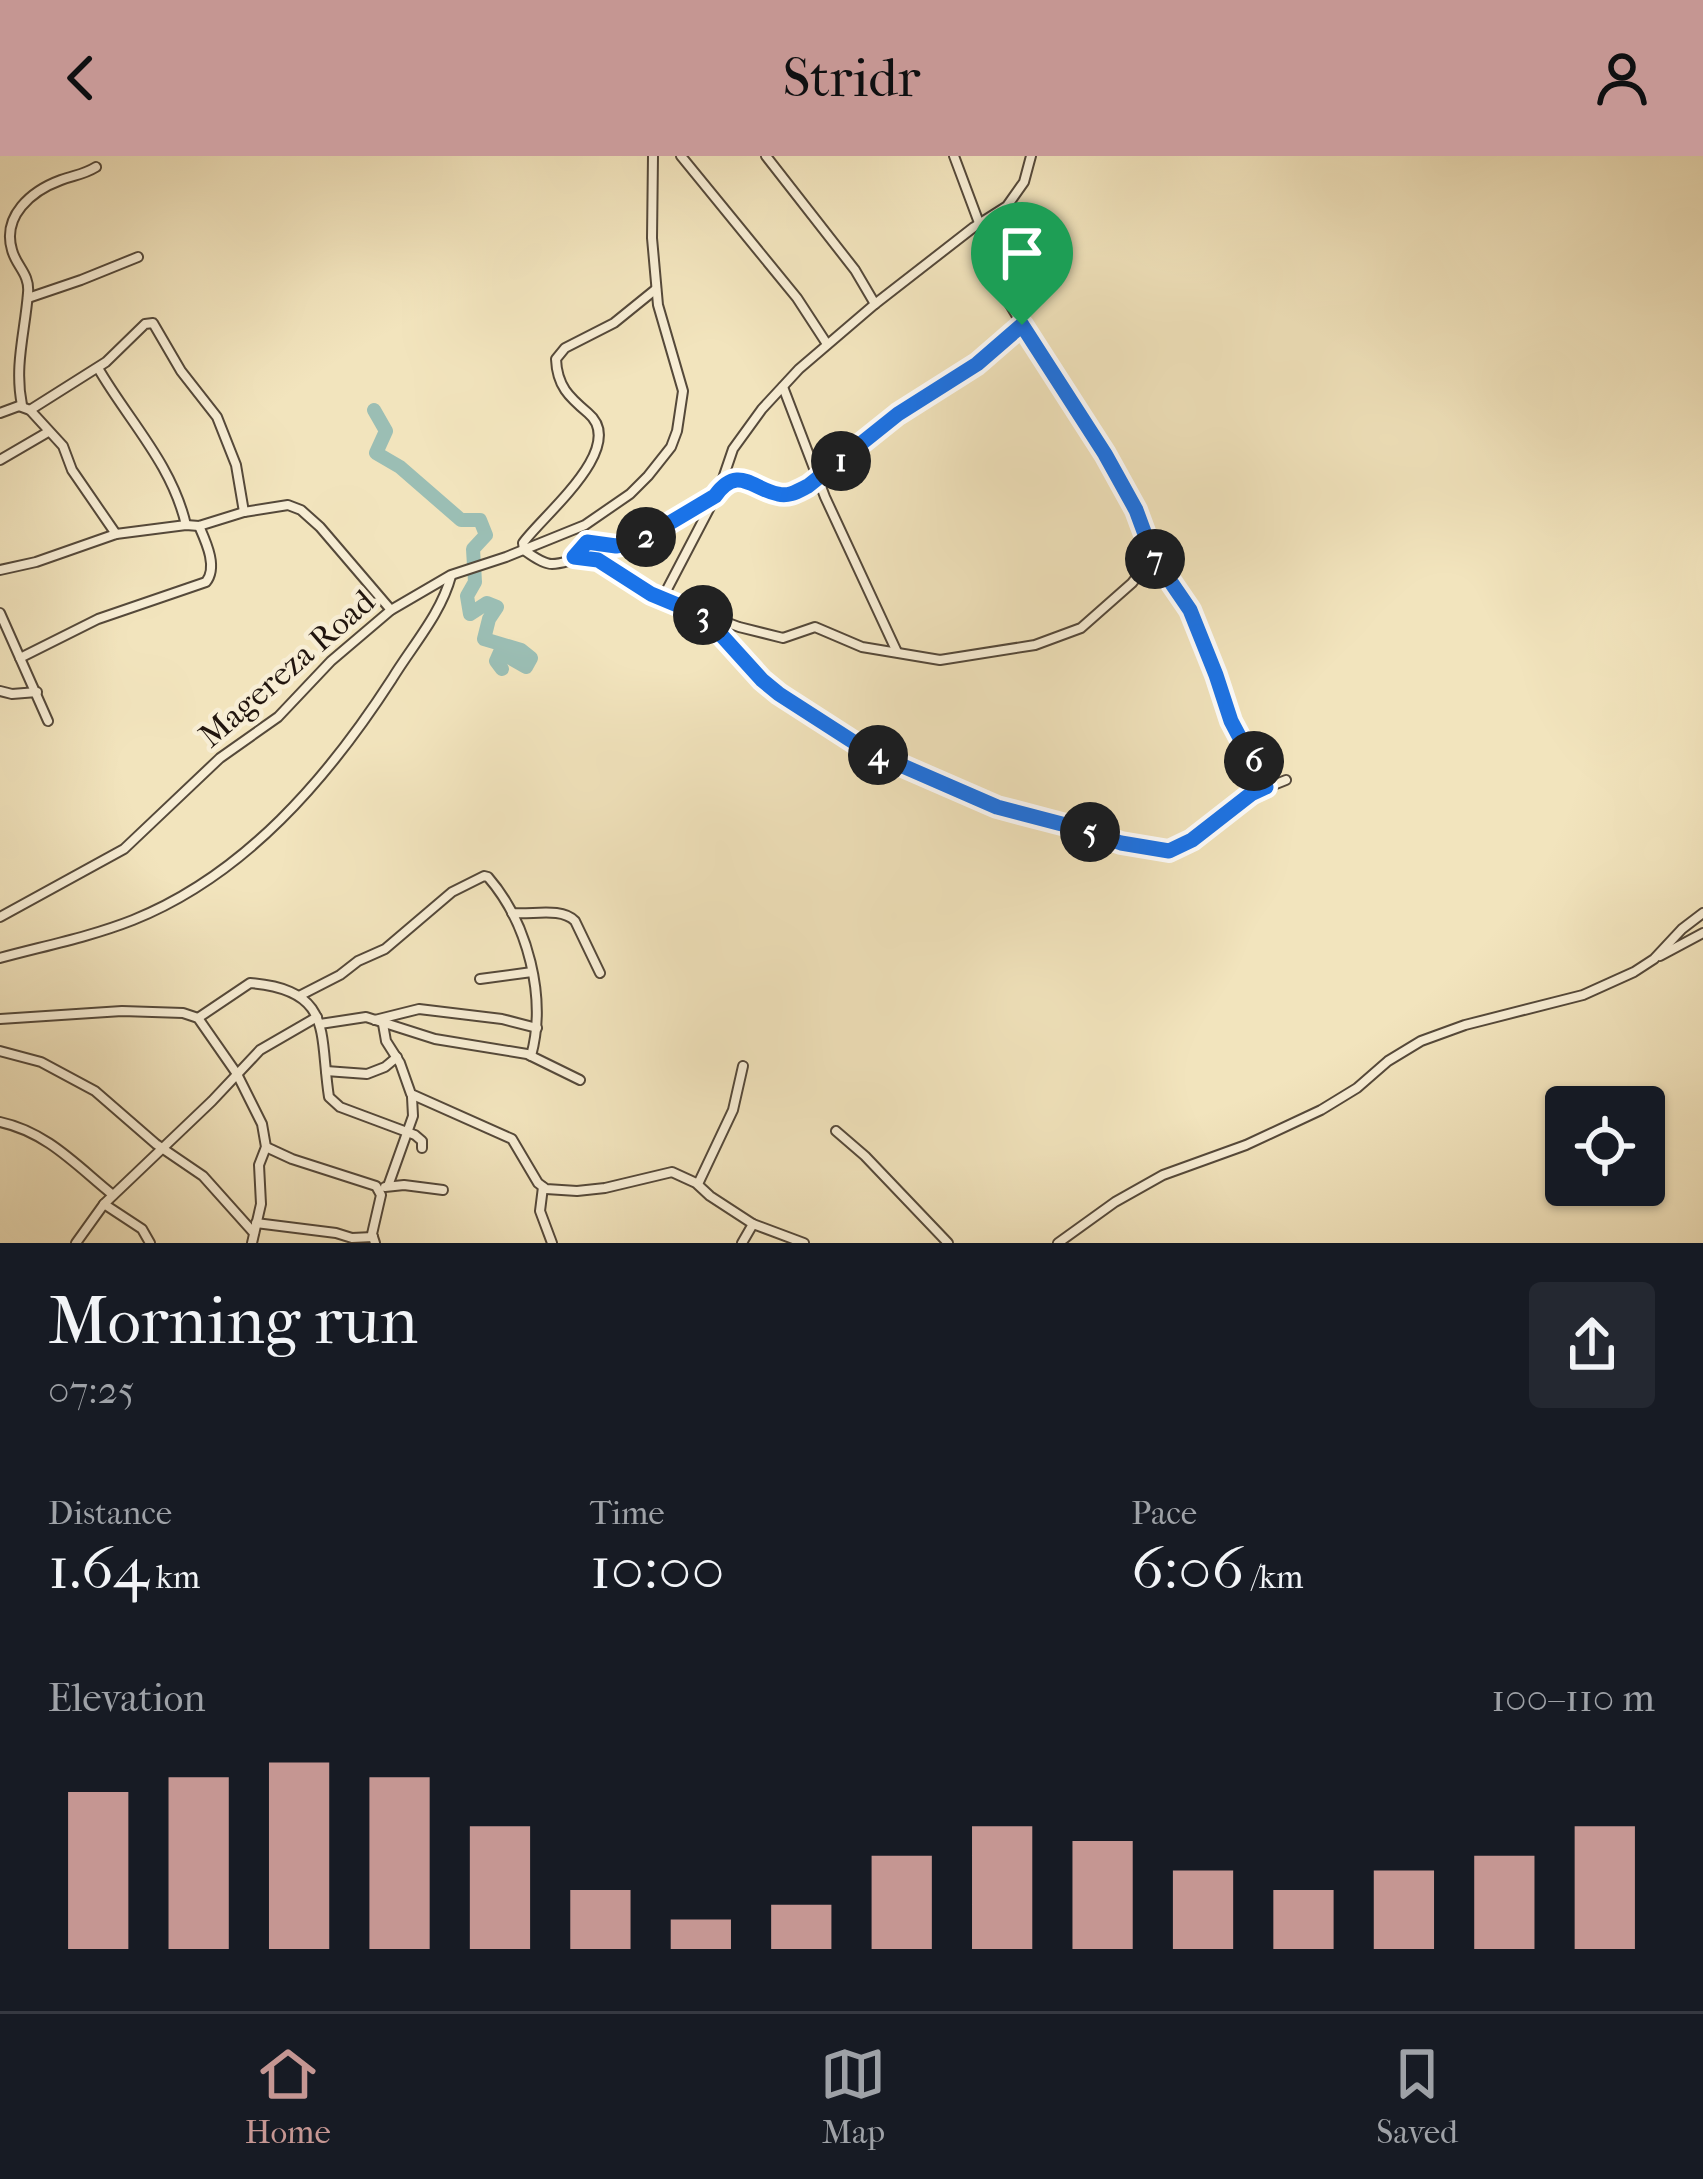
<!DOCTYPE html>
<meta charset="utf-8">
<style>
body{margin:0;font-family:"IM FELL French Canon",serif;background:#242831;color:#f1f3f6;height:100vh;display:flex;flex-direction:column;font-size:45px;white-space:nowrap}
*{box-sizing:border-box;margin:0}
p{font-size:39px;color:#9ea1a6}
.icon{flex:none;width:66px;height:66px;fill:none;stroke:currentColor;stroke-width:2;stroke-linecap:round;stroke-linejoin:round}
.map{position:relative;height:1087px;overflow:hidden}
.panel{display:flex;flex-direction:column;background:#171b24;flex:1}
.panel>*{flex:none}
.tools{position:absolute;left:1545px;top:930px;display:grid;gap:24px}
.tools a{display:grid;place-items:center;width:120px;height:120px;border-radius:12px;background:#171b24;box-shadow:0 3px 9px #0004;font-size:60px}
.pin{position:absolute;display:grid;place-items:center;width:102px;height:102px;color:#fff;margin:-123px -51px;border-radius:50% 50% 50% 0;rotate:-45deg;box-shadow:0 0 12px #0007}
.pin .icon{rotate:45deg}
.km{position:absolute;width:60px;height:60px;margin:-30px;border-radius:50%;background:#222;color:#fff;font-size:33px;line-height:60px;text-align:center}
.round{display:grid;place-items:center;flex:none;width:126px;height:126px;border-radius:12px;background:#242831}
.summary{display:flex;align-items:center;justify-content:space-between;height:204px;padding:0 48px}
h1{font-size:66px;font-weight:600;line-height:90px}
.stats{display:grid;grid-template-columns:repeat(3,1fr);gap:18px;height:204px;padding:12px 48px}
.stats div{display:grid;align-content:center}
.stats b{font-size:60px;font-weight:600}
.stats small{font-size:33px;font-weight:400}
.stats p{font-size:33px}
.chart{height:336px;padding:24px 48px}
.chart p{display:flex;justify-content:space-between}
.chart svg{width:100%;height:216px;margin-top:12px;stroke:#c59692;stroke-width:6}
header{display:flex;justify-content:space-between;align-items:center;height:156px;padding:0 48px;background:#c59692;color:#111;font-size:54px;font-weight:600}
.tabs{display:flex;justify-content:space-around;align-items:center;height:168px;border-top:3px solid #363941;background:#171b24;font-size:33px;color:#9ea1a6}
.tabs a{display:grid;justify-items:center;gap:6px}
.tabs .active{color:#c59692}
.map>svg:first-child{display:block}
</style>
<header><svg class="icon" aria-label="back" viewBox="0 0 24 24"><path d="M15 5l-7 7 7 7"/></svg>Stridr<svg class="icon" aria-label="person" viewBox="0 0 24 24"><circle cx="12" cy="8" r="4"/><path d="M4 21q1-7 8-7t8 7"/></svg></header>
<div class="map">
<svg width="1703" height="1087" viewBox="0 0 1703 1087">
<rect width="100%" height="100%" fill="#f2e4bd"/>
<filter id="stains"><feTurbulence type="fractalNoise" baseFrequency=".00167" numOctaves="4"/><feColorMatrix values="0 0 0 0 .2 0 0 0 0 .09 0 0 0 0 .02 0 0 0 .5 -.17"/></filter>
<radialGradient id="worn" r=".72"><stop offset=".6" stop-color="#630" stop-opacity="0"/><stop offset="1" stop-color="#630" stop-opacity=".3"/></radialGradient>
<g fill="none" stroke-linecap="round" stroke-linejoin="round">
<path stroke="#9bbeb4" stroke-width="14" d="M374,254l12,21 -10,22 24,14 61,53h19l6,15 -13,14 2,33 -8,14 3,18 17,-11 10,4 -8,12 -5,20 37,11 10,8 -5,9 -26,-15 -4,9 6,8"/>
<g stroke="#55493a" stroke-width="12">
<g id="minor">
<path d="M681,0l116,142 30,46"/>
<path d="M766,0l89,114 20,34"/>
<path d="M954,0l55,147 59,98 37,53 31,56 17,46 36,54 31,73 7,29 39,75"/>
<path d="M656,133l-42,34 -49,25 -9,11c1,27 13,38 32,54 41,34 -46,103 -65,130l1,7c7,5 19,14 28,14 14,0 23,-8 41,-6l58,36 88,33 44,11 32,-11 47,20 78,13 95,-15 46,-17 51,-45 21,-27"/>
<path d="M28,142l53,-18 57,-23"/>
<path d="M98,212c30,52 74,96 88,157"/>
<path d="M783,231l42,110 72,155"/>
<path d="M22,249c-8,-39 3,-73 6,-112 2,-19 -12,-27 -16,-43 -10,-34 19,-59 49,-70 13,-5 22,-5 35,-13"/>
<path d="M30,254l76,-48 39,-38 8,-1 28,48 36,46 19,48 8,47"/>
<path d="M0,257l19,-7 11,4 33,36 9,24 44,64"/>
<path d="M0,304l48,-28"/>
<path d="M719,334c38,-24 39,9 69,5 5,-1 15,-7 19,-9l91,-72 79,-50 44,-39"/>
<path d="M574,400l13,-14 30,4 22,-4 74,-44"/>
<path d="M0,414l36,-8 80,-28 70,-9 13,1 45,-14 44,-7 13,5 19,17 71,83"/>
<path d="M662,443l57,-109 14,-41 29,-40 37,-40 76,-65 99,-77 33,-21 17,-24 7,-26"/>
<path d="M0,457l48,108"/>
<path d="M705,461l57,63 17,14 87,56 131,57 84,22 40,14 42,8 14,-3 74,-54 35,-14"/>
<path d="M20,502l78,-39 108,-37c12,-15 0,-40 -7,-56"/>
<path d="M0,535l12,3 25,-2"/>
<path d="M512,757c21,2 49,-6 63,8l25,52"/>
<path d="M0,761l124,-68 96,-91 58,-41 53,-56 60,-51 60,-35 55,-18 79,-32 45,-31 18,-18 23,-29 6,-16 6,-40 -25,-86 -6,-67 1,-82"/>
<path d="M1660,800l43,-23"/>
<path d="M0,802c44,-12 90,-21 133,-38 112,-45 195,-142 259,-241 20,-33 49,-65 59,-103"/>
<path d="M480,823l52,-7"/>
<path d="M301,839l39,-20 18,-14 27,-12 67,-57 32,-16 4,1c40,46 59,121 43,179"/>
<path d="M198,862l52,-35c84,7 69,50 79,114l11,10 75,28 7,6v7"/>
<path d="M0,863l122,-8 61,2 15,5 39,56 25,50 4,23 -7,18 2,39 -9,39"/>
<path d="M375,864l44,-11 83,10 35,9"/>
<path d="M320,868l46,-7 69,22 92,15 53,26"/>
<path d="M383,868l3,17 14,22 11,31 101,45 26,44 8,6 31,2 28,-3 67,-16 24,11 14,13 43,28 51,19"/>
<path d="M0,895l41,11 54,29 61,53 47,32 51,57"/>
<path d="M326,915l41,3 18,-7 12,-10"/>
<path d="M0,966c47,10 77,44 113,73"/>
<path d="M836,975l29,25 83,87"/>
<path d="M266,991l26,12 84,27 5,9 -9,39 3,9"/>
<path d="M698,1028l35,-74 10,-44"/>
<path d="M388,1030l25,-70 -1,-19"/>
<path d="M385,1031l19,-2 39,5"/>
<path d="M543,1031l-3,24 12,32"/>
<path d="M104,1048l38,25 8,14"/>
<path d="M256,1067l80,10 16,5 21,-1"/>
<path d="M76,1087l28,-39 108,-103 48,-51 57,-33"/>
<path d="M742,1087l11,-19"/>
<path d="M1058,1087l57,-41 48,-27 83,-30 75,-35 36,-22 31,-27 33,-20 44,-16 118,-30 51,-23 20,-13 28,-30 21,-16"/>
</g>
</g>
<use href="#minor" stroke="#f7edd4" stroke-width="8"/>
</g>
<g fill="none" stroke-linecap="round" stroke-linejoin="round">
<g stroke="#fff" stroke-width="24">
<path id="route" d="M1022,169l83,129 31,56 17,46 37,54 26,65 15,46 35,66 -15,7 -59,46 -23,11 -48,-8 -40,-14 -84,-22 -131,-57 -87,-56 -17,-14 -58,-64 -53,-22 -53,-34 -24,-3 13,-15 29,4 20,-3 79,-47c23,-32 37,-7 63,-2 11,3 20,-3 30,-8l90,-72 79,-50z"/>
</g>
<use href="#route" stroke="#1a73e8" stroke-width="15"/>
</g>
<g text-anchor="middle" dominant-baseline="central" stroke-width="9" stroke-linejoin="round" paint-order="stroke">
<g font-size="33" fill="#21150e" stroke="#f7edd4">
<text transform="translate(287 513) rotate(-41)">Magereza Road</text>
</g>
</g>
<rect width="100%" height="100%" filter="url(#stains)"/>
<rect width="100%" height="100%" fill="url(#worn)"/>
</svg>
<div class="tools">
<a><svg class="icon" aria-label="locate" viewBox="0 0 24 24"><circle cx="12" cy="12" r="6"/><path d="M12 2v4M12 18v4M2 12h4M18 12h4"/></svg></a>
</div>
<div class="pin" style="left:1022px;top:169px;background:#1e9e55"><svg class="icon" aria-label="arrive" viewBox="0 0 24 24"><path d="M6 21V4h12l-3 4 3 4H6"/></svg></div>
<b class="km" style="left:841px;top:305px">1</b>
<b class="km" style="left:646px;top:381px">2</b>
<b class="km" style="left:703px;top:459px">3</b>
<b class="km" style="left:878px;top:599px">4</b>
<b class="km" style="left:1090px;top:676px">5</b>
<b class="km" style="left:1254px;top:605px">6</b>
<b class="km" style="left:1155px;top:403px">7</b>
</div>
<section class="panel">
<div class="summary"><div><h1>Morning run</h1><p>07:25</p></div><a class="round"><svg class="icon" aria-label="share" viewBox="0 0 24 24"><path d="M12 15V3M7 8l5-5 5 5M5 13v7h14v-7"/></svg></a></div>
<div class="stats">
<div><p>Distance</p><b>1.64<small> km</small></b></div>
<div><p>Time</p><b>10:00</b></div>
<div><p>Pace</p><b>6:06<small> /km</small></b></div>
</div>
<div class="chart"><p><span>Elevation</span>100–110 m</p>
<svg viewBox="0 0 160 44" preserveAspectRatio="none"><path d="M5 44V12M15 44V9M25 44V6M35 44V9M45 44V19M55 44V32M65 44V38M75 44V35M85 44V25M95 44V19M105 44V22M115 44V28M125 44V32M135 44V28M145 44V25M155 44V19"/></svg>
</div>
</section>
<nav class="tabs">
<a class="active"><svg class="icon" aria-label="home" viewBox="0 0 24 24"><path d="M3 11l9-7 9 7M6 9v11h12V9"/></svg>Home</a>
<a><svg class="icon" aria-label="map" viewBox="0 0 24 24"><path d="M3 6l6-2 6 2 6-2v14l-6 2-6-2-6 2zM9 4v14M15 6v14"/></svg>Map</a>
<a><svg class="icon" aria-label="saved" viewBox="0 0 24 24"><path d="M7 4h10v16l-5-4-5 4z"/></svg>Saved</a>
</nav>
